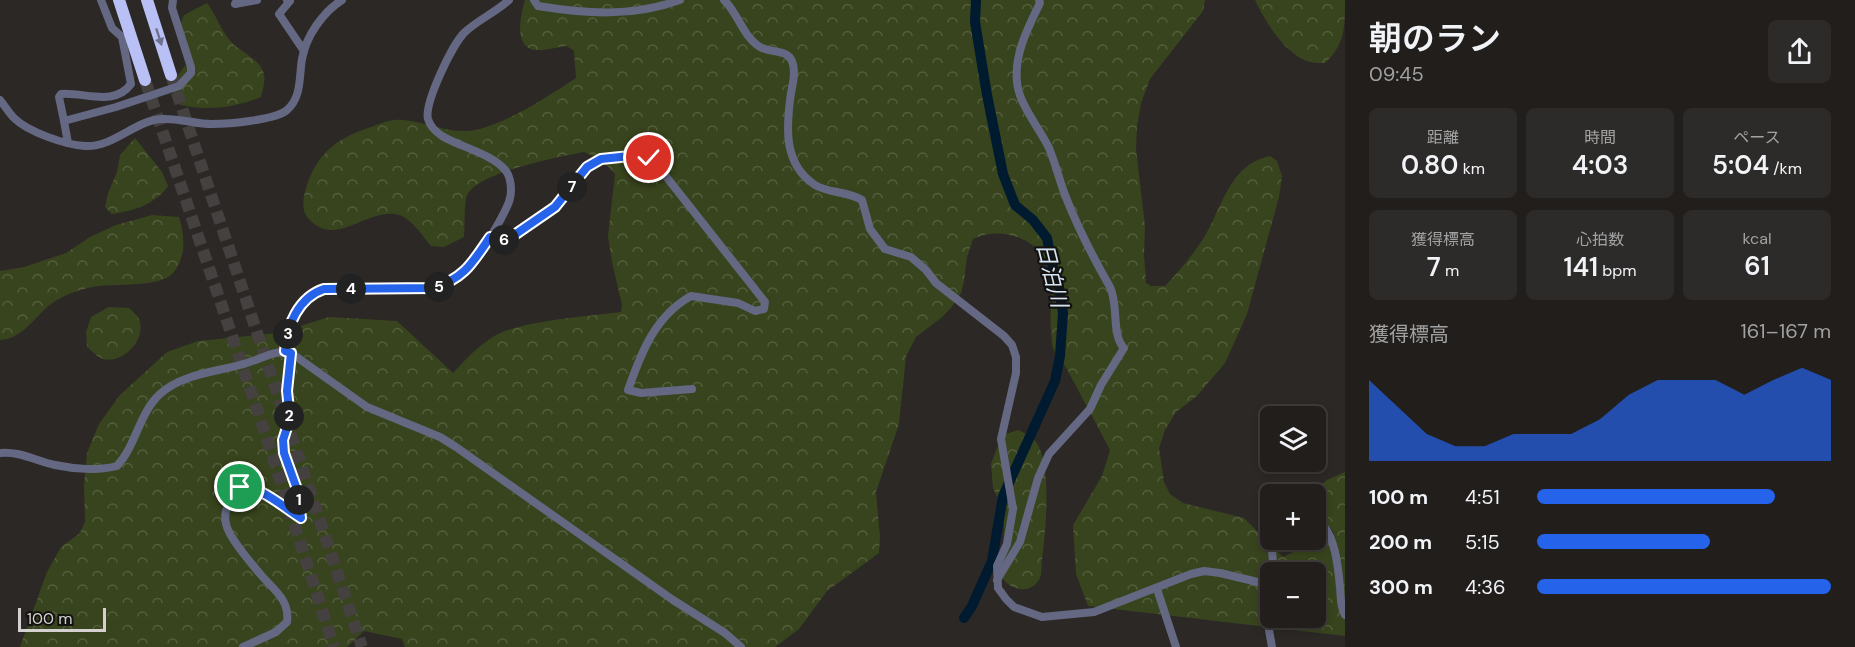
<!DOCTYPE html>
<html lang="ja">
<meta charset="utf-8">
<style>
body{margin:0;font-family:"DM Sans","Noto Sans JP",sans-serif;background:#2d2b29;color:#f1f3f6;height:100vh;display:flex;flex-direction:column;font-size:22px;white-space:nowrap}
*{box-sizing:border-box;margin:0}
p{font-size:20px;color:#a2a2a3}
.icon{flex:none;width:33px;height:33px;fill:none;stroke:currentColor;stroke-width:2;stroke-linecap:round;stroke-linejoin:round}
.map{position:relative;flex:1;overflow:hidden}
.details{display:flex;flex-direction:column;background:#211e1c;width:510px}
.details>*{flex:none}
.controls{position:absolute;left:1260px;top:406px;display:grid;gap:12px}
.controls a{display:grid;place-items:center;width:66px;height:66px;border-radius:9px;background:#211e1c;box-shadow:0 3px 9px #0003,0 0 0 2px #3e3c3b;font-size:30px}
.scale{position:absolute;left:18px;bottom:15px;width:88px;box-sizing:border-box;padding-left:6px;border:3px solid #d4d1d0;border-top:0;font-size:16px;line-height:21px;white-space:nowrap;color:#d4d1d0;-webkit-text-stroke:4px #131211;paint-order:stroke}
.pin{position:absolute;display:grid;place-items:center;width:51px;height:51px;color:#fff;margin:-26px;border:3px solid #fff;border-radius:50%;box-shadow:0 2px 6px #0007}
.km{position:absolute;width:30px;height:30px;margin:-15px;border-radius:50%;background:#222;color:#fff;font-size:16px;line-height:30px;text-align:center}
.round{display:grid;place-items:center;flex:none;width:63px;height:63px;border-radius:9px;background:#2d2b29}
.overview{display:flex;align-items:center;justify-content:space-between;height:102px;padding:0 24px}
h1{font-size:33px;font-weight:600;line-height:45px}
.stats{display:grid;grid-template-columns:repeat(3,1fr);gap:9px;height:102px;padding:6px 24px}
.stats div{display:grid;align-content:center;border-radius:9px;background:#2d2b29;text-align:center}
.stats b{font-size:26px;font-weight:600}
.stats small{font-size:16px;font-weight:400}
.stats p{font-size:16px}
.chart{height:168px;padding:12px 24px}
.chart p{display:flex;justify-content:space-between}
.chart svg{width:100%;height:108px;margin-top:6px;fill:#2563eb;opacity:.7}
ul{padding:0 24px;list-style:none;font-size:20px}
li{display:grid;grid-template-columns:96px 72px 1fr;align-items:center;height:45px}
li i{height:15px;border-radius:8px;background:#2563eb}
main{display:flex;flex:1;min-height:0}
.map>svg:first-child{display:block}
</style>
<main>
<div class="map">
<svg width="1345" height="647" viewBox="0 0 1345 647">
<defs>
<pattern id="forest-crowns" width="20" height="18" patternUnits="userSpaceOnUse" patternTransform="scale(1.5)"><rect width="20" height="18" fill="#38441d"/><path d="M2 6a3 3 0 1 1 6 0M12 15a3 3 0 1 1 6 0" fill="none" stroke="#545e3d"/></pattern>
</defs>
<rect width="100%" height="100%" fill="#2c2826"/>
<g fill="url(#forest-crowns)" fill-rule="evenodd">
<path d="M525,0h680l-2,11 -53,68 -9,24 -4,23 -1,23 9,77 -1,29 2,28 5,3h14c14,-15 27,-30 38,-47 19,-30 26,-75 67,-83l7,5 5,15 -3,21 -32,117 -22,49 -28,33 -21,16 -11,18 -6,18 5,34 6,12 13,9 61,15 39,39 51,-24 -18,-24v-14h-7l18,-15 18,-8v164l-257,-30 -12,-32 -3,-49 29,-49 8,-26c-14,-27 -29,-54 -43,-81 -4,-7 -10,-12 -13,-19 -3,-5 -2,-12 -3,-18 -3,-38 12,-78 -34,-95 -16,-5 -28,-5 -44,2l-6,18 -3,24 -3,12 -10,15 -10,10 -25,19 -10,19 -7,68 -23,68 4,45 -1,16 -52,38 -28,38 -24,18h-370l-3,-8 -38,-8 -17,16h-327l27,-75 14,-25 19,-14 5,-11 -1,-37 3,-32 12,-29 21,-29 47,-43 31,-11 80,-8 51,-16 68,4 56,52c13,-14 26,-28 43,-38 26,-14 93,-19 125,-23l1,-7 -10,-43 -4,-26 7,-62c-9,-11 -18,-17 -31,-22 -25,5 -106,20 -117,43 -3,7 -2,32 -3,42l-20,10 -13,-1c-9,-11 -21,-30 -36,-32 -30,-4 -59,33 -85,6 -11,-10 -6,-26 -2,-38 13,-34 33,-45 66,-56 11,-4 18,-7 30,-6 26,3 50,16 76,9 34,-10 67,-32 96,-51l-2,-27 -7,-5c-10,1 -23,5 -33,4 -21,-4 -13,-36 -9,-50zM1270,573h46v45h-46z"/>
<path d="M1255,0h90c0,27 0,44 -20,63 -8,0 -16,0 -23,-4 -21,-12 -37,-38 -47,-59z"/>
<path d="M207,3c10,13 14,29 26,41 9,8 23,14 29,25 5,9 1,19 -1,28 -27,11 -59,15 -87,6 -3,-20 2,-26 14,-41 -8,-20 -13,-26 -4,-47z"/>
<path d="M135,138l27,34 6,14c-12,18 -35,25 -56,28l-7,-7 3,-14 9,-21 3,-17z"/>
<path d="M152,215l27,2c6,19 7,41 -6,56 -15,17 -68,8 -89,16 -11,3 -24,8 -33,15 -17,13 -28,35 -51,36v-69l24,-4 42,-14 24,-16 26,-12z"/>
<path d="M109,307l20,1c3,3 8,7 10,11 8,21 -16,45 -36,40 -6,-2 -11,-8 -16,-12l-1,-15 5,-15z"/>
<path d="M1018,430c9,4 17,8 21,17 12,26 7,83 3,112 -1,5 0,14 -2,19 -9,17 -28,13 -38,0l2,-53 -3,-20 -8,-17 -2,-24 6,-16 9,-14z"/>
</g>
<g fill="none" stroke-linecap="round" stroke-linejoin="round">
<path stroke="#001a30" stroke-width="10" d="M964,618l8,-12 20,-45 11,-65 52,-115 5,-25 3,-43 -4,-26 -5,-14 -7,-35 -14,-18 -18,-15 -12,-31 -16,-79 -12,-73 1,-22"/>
<g stroke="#454140" stroke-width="12" stroke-dasharray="12 6" stroke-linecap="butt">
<path d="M171,75l191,572"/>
<path d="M145,80l114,335 75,232"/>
</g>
<g stroke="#646883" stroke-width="8">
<path d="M237,0l-2,4 22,-4"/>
<path d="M287,0l3,1 -11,13 25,37"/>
<path d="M534,0l4,6c49,8 95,11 142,-6"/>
<path d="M724,0c14,13 19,37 36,47 10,6 27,2 32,14 4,10 1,22 -1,32 -5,34 -8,71 24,92 12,8 32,6 47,15l8,29 15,20 26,8 15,13 10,13 68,53 8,9 4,12v16l-15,66 12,70 -6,35 -10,22 1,22 8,11 8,8 28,10 52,-5 97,-38 13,-3 16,2 50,12"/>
<path d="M0,100c5,6 9,13 14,18 14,14 52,27 71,28 28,2 50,-26 77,-27 17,-1 33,5 50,5 16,0 64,-4 75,-14 15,-13 12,-34 15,-51 4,-23 21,-47 40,-59"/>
<path d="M64,121l-5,-24 2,-3c24,-2 53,13 70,-10l-9,-47 -10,-9 -11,-28"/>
<path d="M68,143l-4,-22 52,-14 63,-21 12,-13v-6l-19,-59 1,-8"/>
<path d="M490,237l13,3 17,-7 35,-25 32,-41 14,-8 39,-4 9,3 8,7 108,137 -1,7 -9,2 -17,-8 -47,-7c-36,20 -50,57 -63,94l13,3 51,-4"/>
<path d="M285,351c1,-25 13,-54 39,-62l109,-1c13,-3 27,-9 36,-19 9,-10 39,-59 41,-71 2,-8 1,-20 -4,-27 -13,-17 -46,-24 -64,-35 -6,-4 -12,-10 -14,-17 -4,-16 25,-76 37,-87 13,-12 31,-20 44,-32"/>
<path d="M0,453c20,-2 36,8 55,12 19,4 44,6 62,1 19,-20 22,-53 43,-72 23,-21 58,-22 87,-31 14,-4 29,-14 44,-10l76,54 73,30 16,10 217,153 52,33 16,14"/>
<path d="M1316,518c19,14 22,47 24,69 1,10 0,20 5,28"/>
<path d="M1270,522v11"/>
<path d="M1271,540l3,33"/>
<path d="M997,580l23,-38 18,-64 11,-24 41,-45 11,-24 23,-37c-13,-13 -5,-43 -14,-61 -16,-28 -31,-57 -43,-87 -7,-17 -11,-35 -18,-52 -10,-21 -30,-43 -32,-66 -3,-28 11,-54 23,-79l-1,-3"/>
<path d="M1157,589l19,58"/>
<path d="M1272,618l-3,12 3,17"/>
<path d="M243,647l33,-15 11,-10c3,-22 -13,-32 -26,-47 -10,-12 -32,-37 -35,-51 -2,-8 0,-16 4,-23 4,-8 6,-14 15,-15l31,14 25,18 -2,-26 -15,-39 -1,-13 6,-22 -2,-27 4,-38"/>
</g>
<g stroke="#b8c0f5" stroke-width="12">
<path d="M119,0l26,80"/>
<path d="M147,0l24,75"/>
</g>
</g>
<defs><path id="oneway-solid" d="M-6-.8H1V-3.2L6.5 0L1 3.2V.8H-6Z" transform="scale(1.5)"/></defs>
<use fill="#6e728e" href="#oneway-solid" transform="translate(159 37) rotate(72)"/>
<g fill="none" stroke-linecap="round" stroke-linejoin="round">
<g stroke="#fff" stroke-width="12">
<path id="route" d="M240,487c18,-3 46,22 61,31l-3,-26 -14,-39 -1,-13 7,-22 -3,-27 4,-38 -6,-2c1,-25 14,-54 39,-62l109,-1c31,-9 40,-26 57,-51l13,3 7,-2 45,-31 32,-40 14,-8 39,-4 9,3"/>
</g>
<use href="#route" stroke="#2563eb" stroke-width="8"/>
</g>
<g text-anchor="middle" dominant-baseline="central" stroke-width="4.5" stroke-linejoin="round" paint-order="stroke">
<g font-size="22" font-style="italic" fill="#d4e4f1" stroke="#131211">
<text transform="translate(1052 275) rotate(76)">日泊川</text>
</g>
</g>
</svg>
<div class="controls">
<a><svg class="icon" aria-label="layers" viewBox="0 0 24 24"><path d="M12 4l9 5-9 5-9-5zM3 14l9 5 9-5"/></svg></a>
<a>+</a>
<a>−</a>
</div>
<div class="scale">100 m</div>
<div class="pin" style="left:240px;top:487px;background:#1e9e55"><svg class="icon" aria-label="arrive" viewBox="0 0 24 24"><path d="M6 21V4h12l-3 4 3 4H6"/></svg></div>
<div class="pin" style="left:649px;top:158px;background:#d93025"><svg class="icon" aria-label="check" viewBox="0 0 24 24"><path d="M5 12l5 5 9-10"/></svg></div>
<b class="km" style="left:299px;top:500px">1</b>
<b class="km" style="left:289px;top:416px">2</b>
<b class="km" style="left:288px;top:334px">3</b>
<b class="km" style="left:351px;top:289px">4</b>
<b class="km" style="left:439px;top:287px">5</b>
<b class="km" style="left:504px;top:240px">6</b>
<b class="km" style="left:572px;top:187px">7</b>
</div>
<section class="details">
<div class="overview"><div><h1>朝のラン</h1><p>09:45</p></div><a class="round"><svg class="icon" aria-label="share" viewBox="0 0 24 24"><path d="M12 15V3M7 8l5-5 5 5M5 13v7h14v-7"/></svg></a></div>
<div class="stats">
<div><p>距離</p><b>0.80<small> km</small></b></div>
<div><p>時間</p><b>4:03</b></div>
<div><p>ペース</p><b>5:04<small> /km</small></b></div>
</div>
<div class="stats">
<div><p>獲得標高</p><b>7<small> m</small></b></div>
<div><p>心拍数</p><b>141<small> bpm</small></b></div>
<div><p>kcal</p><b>61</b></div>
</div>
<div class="chart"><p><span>獲得標高</span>161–167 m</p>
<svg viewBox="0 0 160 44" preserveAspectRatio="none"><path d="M0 44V11L10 22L20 33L30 38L40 38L50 33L60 33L70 33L80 27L90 17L100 11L110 11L120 11L130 17L140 11L150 6L160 11V44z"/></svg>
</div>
<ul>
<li><b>100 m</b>4:51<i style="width:81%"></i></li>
<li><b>200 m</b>5:15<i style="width:59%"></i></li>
<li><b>300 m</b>4:36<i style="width:100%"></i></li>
</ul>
</section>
</main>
